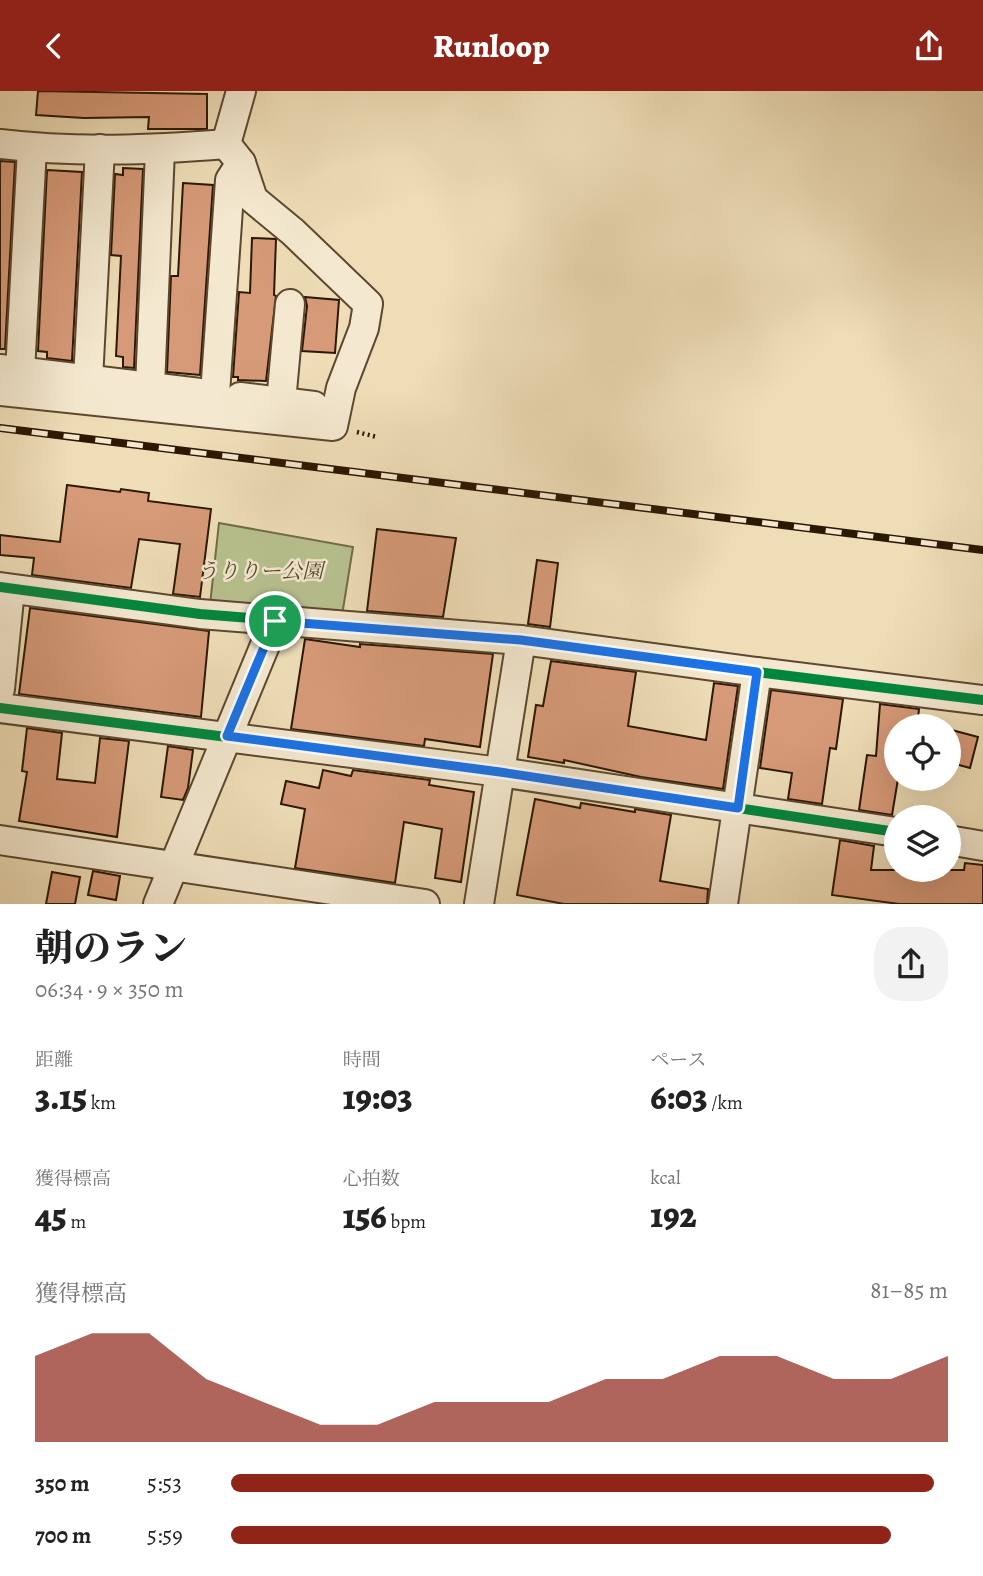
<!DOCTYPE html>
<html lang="ja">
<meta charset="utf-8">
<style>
body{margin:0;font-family:Alegreya,"Noto Serif JP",serif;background:#f2f2f2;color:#222;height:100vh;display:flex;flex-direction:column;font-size:26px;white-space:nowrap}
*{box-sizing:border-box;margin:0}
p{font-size:23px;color:#767676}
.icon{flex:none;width:38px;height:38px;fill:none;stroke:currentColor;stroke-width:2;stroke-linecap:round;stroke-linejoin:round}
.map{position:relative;height:813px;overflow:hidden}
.panel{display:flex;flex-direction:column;background:#fff;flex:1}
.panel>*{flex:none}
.fabs{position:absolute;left:884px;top:623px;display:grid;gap:14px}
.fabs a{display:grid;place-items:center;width:77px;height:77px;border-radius:50%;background:#fff;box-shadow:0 7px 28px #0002;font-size:35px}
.pin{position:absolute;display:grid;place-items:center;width:60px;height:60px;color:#fff;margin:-30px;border:4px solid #fff;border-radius:50%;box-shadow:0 2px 7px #0007}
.round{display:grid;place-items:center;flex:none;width:74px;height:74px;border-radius:28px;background:#f2f2f2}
.summary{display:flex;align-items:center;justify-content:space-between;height:119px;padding:0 35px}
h1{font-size:38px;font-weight:800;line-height:52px}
.figures{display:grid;grid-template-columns:repeat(3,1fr);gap:10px;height:119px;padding:7px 35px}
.figures div{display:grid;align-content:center}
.figures b{font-size:35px;font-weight:800}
.figures small{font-size:19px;font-weight:400}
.figures p{font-size:19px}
.chart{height:196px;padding:14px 35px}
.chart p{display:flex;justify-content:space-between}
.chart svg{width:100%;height:126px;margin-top:7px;fill:#8f2418;opacity:.7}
ul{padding:0 35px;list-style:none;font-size:23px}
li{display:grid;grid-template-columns:112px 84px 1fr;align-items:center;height:52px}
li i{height:18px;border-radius:9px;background:#8f2418}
header{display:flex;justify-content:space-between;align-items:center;height:91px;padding:0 35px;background:#8f2418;color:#fff;font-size:32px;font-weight:800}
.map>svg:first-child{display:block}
</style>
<header><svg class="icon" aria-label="back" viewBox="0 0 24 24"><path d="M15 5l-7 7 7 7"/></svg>Runloop<svg class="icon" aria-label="share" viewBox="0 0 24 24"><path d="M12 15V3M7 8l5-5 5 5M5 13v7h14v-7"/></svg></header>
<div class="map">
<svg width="983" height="813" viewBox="0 0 983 813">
<rect width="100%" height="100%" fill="#eeddb7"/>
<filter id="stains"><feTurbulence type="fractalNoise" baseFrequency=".00286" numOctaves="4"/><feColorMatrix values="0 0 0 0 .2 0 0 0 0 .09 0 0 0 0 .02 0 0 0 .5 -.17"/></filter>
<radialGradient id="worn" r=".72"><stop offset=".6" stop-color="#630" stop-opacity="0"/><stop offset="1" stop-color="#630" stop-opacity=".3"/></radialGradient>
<path fill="#b7c18f" stroke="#726c48" stroke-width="2" d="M219,432l134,24 -12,75 -131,-17z"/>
<g fill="#d69a78" stroke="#2c1700" stroke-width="2">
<path d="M38,0l169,3v35h-59l1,-12 -65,1 -48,-3z"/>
<path d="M0,70l15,1 -10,187h-5z"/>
<path d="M123,77l20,1 -9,199 -11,-1v-10l-7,-1 5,-100 -10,-1 4,-81 8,1z"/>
<path d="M47,79l35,2 -10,189 -25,-3v-6l-9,-1z"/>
<path d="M183,92l30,2 -13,190 -33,-3 4,-96h7z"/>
<path d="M252,147l24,1 -2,56 2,1 -10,85 -28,-1v-3h-5l6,-85 11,1z"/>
<path d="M305,206l34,3 -4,53 -33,-2 5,-45z"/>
<path d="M67,394l53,7 1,-3 28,4 -1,8 63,8 -11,88 -27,-3 7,-50 -41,-5 -8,49 -99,-13 2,-17 -34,-3v-20l60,7z"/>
<path d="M377,438l79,9 -13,79 -76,-6z"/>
<path d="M537,469l21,3 -8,64 -22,-3z"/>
<path d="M30,517l179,23 -8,86 -182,-23z"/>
<path d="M305,548l55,8v-3l133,10 -13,93 -55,-8 -1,7 -133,-17z"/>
<path d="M551,570l85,11 -8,54 78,14 8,-57 24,3 -15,103 -82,-12 -77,-17v3l-36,-6 8,-52 7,1z"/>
<path d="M771,599l72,9 -7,50 -6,-1 -8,56 -34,-5 4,-26 -32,-5z"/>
<path d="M880,613l39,5 -2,17h-21v53h2l-6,36 -33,-5 8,-55 9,1z"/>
<path d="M27,637l35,5 -5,46 38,4 5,-45 29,3 -12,96 -98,-16 8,-49 -5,-1z"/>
<path d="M948,638l30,8 -8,31 -22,-6z"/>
<path d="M168,655l25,4 -5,38 -5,12 -22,-3z"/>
<path d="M323,679l28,6 2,-6 77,10 -1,5 45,7 -13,90 -26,-4 7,-49 -38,-7 -9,61 -100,-15 10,-59 -24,-5 5,-23 33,7z"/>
<path d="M535,708l45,9 1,-5 54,9v-3l36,6 -11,66 48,8 -1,15h-143l-47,-9z"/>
<path d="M840,749l34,6 -3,24h93l1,-7 18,2v39h-84l-67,-9z"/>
<path d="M93,780l27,5 -4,24 -28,-5z"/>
<path d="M52,781l28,5 -5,27h-29z"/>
</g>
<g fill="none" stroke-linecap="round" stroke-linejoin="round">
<g stroke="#5c482e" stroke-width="32">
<g id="minor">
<path d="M0,53c75,9 151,6 226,0"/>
<path d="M226,53l15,-53"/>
<path d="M0,278l200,24"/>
<path d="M20,281l12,-224"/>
<path d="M88,289l12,-231"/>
<path d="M150,296l10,-237"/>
<path d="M0,300l333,35 8,-38 23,-60 4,-24 -75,-72 -40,-33 -12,-36 -15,-19"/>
<path d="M215,303l15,-214 11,-17"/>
<path d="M240,306l74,9"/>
<path d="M281,311l9,-98"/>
<path d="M0,496l200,27 321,26 236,32 226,28"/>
<path d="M0,598l10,-100"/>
<path d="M0,617l500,64 396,60"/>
<path d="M0,749l425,64"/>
<path d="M948,749l35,6"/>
<path d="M158,813l117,-283"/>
<path d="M479,813l42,-264"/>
<path d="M723,813l34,-232"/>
</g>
</g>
<path stroke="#2c1700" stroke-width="4.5" stroke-dasharray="2 3.5" stroke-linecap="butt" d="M357,341l20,5"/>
<use href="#minor" stroke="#f4e9d0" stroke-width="28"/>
<g stroke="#2c1700" stroke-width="8">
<path id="rail" d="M0,337l983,122"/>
</g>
<use href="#rail" stroke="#f4e9d0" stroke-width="5" stroke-dasharray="16" stroke-linecap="butt"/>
<g stroke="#f4e9d0" stroke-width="15">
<g id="cycleway">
<path d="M0,496l200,27 321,26 236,32 226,28"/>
<path d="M0,617l500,64 396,60"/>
</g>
</g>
<use href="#cycleway" stroke="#00873e" stroke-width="10"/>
</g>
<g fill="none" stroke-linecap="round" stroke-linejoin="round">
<g stroke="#fff" stroke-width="14">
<path id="route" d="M275,530l246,19 236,32 -19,136 -238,-36 -273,-36z"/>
</g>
<use href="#route" stroke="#1a73e8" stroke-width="9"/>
</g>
<g text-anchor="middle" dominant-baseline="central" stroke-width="5" stroke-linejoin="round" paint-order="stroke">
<g font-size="21" font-style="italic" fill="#564a2b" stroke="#f4e9d0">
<text x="260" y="480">うりりー公園</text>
</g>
</g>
<rect width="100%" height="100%" filter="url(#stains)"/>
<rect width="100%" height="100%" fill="url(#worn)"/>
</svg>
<div class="fabs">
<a><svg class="icon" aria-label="locate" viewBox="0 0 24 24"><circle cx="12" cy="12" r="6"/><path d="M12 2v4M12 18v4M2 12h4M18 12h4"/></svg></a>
<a><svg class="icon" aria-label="layers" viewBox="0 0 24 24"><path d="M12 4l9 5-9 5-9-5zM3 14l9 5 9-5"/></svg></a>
</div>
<div class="pin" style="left:275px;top:530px;background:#1e9e55"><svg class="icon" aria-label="arrive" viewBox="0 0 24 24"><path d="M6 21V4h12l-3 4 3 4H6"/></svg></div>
</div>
<section class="panel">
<div class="summary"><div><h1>朝のラン</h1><p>06:34 · 9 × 350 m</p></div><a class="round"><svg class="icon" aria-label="share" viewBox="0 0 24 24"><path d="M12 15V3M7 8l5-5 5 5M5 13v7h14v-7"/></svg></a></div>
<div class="figures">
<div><p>距離</p><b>3.15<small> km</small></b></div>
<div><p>時間</p><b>19:03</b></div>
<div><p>ペース</p><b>6:03<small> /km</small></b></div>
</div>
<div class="figures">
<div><p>獲得標高</p><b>45<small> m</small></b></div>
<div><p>心拍数</p><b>156<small> bpm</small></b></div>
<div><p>kcal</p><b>192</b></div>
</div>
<div class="chart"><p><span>獲得標高</span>81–85 m</p>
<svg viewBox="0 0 160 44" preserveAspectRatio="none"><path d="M0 44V14L10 6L20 6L30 22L40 30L50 38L60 38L70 30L80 30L90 30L100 22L110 22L120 14L130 14L140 22L150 22L160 14V44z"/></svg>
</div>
<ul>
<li><b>350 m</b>5:53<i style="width:98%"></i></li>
<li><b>700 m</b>5:59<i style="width:92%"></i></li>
</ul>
</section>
